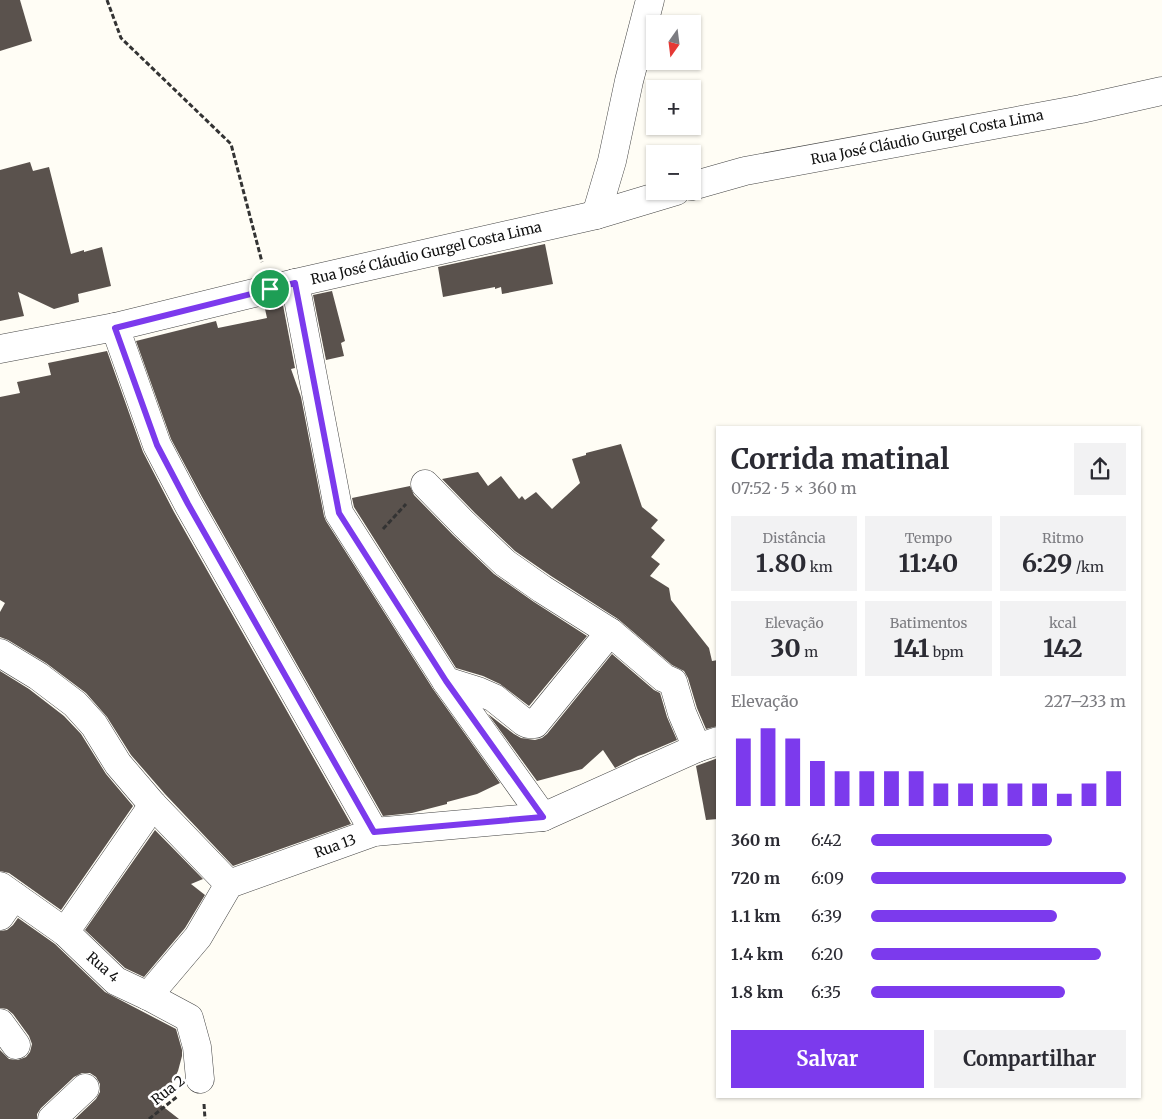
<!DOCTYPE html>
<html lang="pt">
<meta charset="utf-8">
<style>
body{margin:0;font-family:Merriweather,serif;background:#f2f2f3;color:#2b2b33;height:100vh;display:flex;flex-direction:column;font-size:19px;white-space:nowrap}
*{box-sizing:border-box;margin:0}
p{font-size:16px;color:#7c7c81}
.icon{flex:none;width:28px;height:28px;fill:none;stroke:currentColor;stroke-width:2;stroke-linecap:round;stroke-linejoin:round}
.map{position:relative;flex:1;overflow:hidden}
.panel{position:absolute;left:716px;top:426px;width:425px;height:672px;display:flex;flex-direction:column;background:#fff;border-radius:0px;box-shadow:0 1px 4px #0004}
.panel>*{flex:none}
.needle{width:32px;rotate:194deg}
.fabs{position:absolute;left:646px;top:15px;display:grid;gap:10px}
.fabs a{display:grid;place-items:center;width:55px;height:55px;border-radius:0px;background:#fff;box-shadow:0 1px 4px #0004;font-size:25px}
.pin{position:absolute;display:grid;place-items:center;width:42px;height:42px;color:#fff;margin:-21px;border:2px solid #fff;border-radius:50%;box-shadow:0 1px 5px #0007}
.round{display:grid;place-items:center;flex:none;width:52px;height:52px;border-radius:0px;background:#f2f2f3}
.summary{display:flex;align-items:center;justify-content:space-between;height:85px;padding:0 15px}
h1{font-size:28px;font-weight:700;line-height:38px}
.stats{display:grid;grid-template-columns:repeat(3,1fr);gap:8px;height:85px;padding:5px 15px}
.stats div{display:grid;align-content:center;border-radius:0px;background:#f2f2f3;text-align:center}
.stats b{font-size:25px;font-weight:700}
.stats small{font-size:14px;font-weight:400}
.stats p{font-size:14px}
.chart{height:140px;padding:10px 15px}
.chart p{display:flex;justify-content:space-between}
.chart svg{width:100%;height:90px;margin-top:5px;stroke:#7c3aed;stroke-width:6}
.cta{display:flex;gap:10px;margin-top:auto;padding:10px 15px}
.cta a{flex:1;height:58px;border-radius:0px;background:#7c3aed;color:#fff;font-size:20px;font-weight:700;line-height:58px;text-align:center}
.cta a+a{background:#f2f2f3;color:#2b2b33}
ul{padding:0 15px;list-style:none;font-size:16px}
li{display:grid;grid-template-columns:80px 60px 1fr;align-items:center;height:38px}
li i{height:12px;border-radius:6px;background:#7c3aed}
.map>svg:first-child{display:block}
</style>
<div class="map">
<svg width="1162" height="1119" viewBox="0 0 1162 1119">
<rect width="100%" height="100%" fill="#fffdf5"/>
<g fill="#5a524d">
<path d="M0,0h20l12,41 -32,10z"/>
<path d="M30,162l3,9 16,-4 22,87 13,-4v2l18,-5 9,39 -33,8 1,8 -25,7 -36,-17 6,24 -24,5v-151z"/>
<path d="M545,244l8,40 -51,10 -1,-7 -6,2v-2l-52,10 -5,-30z"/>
<path d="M332,291l13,50 -4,2 3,13 -18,4 -13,-65z"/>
<path d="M283,305l12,63 -4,1 10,28 23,119 2,5 107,168 67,94 -23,11 -30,8v2l-35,9 -29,3 -181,-319 -31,-58 -35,-98 80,-20 2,7 49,-10 -2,-9z"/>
<path d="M107,351l36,101 31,60 177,312 -118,42 -68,-72 -34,-39 -24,-38 -21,-24 -40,-30 -38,-23 -8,-3v-25l5,-9 -5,-3v-203l20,-4 -3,-11 34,-7 -3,-12z"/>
<path d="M621,444l21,63 16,13 -7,8 14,12 -14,17 9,7 -10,12 19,12 2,12 38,48 3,13 6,-1v66l-12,3 -9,-21 -9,-30 -4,-7 -12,-6 -54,-46 -67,-43 -36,-25 -40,-38 -33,-34 36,-7 10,14 13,-10 18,23 3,-3 3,4 11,-8 16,17 28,-26 -8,-24 14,-4v-2z"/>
<path d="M410,486l4,9 39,40 41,39 40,28 53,34 -58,70 -29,-22 -17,-8 -27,-8 -102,-161 -2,-9z"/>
<path d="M612,654l42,36 6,3 7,24 10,23 -33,14 -6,2 -23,12 -12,-18 -21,19 -45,12 -49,-67 26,20 7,4 14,2 7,-2 5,-4z"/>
<path d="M0,671l29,18 35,27 17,18 25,40 27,32 -72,104 -52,-37 -9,-2z"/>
<path d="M718,758v61l-12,1 -10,-54z"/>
<path d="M155,830l48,49 -12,5 14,11 -20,33 -41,49 -19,-9 -40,-38z"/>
<path d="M18,918l37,26 50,48 71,37 6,21v6l-4,15 -17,34 18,14h-104l21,-20 4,-7v-8l-4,-7 -6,-4h-8l-8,4 -33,31 -4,6v5h-37v-69l9,9 9,1 8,-3 4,-5 2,-8 -3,-8 -16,-22 -6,-5 -7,-1v-77l7,-1 6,-5z"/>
</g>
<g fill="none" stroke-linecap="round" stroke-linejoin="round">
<g stroke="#444" stroke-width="29">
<g id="minor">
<path d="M692,186l53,-15 336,-62 81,-18"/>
<path d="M596,215l16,-54 17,-80 21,-81"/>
<path d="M295,283l44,230 107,168 97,136"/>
<path d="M115,327l42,118 31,59 186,328"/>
<path d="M0,349l115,-22 180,-44 301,-68 80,-24"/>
<path d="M425,484l39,40 41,39 37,26 68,43 54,46 9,4 9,31 15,35"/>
<path d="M0,653l38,23 37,28 19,21 24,39 35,41 76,79"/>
<path d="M446,681l32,10 16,7 30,24 4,2h7l75,-92"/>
<path d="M0,886l65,46 51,49 32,15 41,22 8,29 3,32"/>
<path d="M0,916l14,-20"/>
<path d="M65,932l88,-127"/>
<path d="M148,996l50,-59 31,-53 145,-52 169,-15 154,-69 21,-7"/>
<path d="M0,1023l16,22"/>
<path d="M52,1119l33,-31"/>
</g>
</g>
<g stroke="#333" stroke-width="3" stroke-dasharray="5 2.5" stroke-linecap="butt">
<path d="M107,0l14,38 110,106 31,118"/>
<path d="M383,529l23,-25"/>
<path d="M204,1104l1,15"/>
<path d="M149,1119l29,-23"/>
</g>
<use href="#minor" stroke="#fff" stroke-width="28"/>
</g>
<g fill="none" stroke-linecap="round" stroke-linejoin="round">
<g stroke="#fff" stroke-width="10">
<path id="route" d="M295,283l44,230 107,168 97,136 -169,15 -186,-328 -31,-59 -42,-117z"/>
</g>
<use href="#route" stroke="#7c3aed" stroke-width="6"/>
</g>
<g text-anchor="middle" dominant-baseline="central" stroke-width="5" stroke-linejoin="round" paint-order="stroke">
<g font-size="14" fill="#111" stroke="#fff">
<text transform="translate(927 137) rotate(-11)">Rua José Cláudio Gurgel Costa Lima</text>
<text transform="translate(426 253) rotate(-13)">Rua José Cláudio Gurgel Costa Lima</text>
<text transform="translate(335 846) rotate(-20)">Rua 13</text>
<text transform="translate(103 967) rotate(41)">Rua 4</text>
<text transform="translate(168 1090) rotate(-38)">Rua 2</text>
</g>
</g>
</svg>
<div class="fabs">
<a><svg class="needle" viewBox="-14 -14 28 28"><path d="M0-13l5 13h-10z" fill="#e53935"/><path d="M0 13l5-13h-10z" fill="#7c7c81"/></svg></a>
<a>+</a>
<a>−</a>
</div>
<div class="pin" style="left:270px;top:289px;background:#1e9e55"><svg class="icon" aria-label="arrive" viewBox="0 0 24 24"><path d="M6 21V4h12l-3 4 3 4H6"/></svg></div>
<section class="panel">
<div class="summary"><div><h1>Corrida matinal</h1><p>07:52 · 5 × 360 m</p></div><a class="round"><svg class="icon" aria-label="share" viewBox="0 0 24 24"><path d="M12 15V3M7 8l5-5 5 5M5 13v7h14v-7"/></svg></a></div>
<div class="stats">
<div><p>Distância</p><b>1.80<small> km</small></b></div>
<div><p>Tempo</p><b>11:40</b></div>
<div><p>Ritmo</p><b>6:29<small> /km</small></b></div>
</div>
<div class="stats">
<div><p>Elevação</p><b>30<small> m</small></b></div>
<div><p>Batimentos</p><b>141<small> bpm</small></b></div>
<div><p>kcal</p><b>142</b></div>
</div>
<div class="chart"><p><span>Elevação</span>227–233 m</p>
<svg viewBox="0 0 160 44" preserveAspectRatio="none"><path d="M5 44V11M15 44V6M25 44V11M35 44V22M45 44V27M55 44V27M65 44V27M75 44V27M85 44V33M95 44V33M105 44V33M115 44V33M125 44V33M135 44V38M145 44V33M155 44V27"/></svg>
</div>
<ul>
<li><b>360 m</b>6:42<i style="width:71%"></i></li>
<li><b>720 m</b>6:09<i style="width:100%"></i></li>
<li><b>1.1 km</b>6:39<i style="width:73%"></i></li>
<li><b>1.4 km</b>6:20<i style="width:90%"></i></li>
<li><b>1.8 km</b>6:35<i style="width:76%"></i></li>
</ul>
<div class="cta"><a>Salvar</a><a>Compartilhar</a></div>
</section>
</div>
